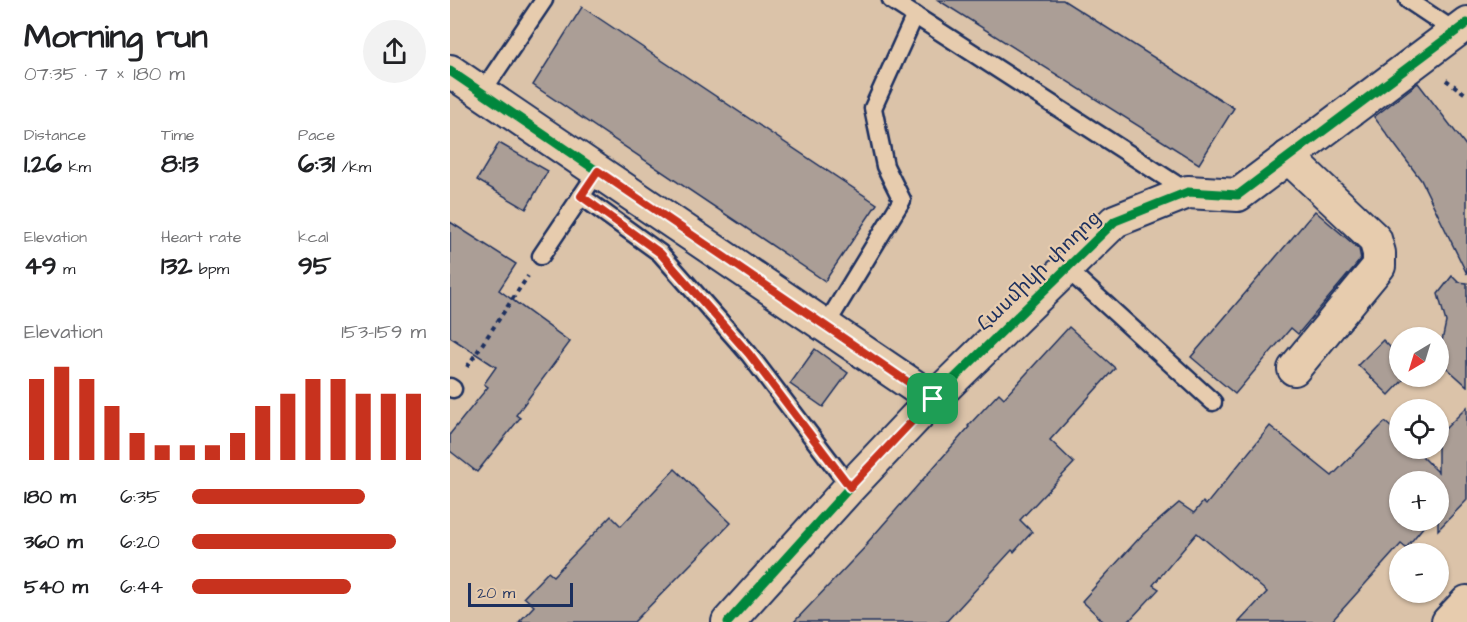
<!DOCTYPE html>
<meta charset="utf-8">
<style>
body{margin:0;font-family:"Architects Daughter","Noto Sans Armenian",sans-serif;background:#f2f2f2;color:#202124;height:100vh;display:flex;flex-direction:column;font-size:22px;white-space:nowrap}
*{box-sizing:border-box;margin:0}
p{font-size:20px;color:#757577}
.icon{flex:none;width:33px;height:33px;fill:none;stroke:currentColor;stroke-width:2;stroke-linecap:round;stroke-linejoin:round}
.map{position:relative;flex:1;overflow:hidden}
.details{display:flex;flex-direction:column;background:#fff;width:450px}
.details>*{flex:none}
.needle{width:39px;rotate:218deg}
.tools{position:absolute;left:939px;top:327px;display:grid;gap:12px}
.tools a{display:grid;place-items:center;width:60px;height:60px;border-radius:50%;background:#fff;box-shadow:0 2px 4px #0004;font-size:30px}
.scale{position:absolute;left:18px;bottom:15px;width:105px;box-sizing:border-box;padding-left:6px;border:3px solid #1b2f5e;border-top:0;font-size:16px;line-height:21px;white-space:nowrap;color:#1b2f5e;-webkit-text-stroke:4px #e7ccae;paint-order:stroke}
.pin{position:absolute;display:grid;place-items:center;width:51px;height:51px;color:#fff;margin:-26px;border-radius:12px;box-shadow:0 3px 9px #0006}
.round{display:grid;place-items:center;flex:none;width:63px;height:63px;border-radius:32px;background:#f2f2f2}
.overview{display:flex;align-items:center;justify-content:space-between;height:102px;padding:0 24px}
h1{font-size:33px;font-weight:700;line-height:45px}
.stats{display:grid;grid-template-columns:repeat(3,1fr);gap:9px;height:102px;padding:6px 24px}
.stats div{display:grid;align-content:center}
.stats b{font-size:26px;font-weight:700}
.stats small{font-size:16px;font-weight:400}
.stats p{font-size:16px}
.chart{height:168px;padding:12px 24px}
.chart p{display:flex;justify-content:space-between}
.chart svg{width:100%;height:108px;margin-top:6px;stroke:#c8321e;stroke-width:6}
ul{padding:0 24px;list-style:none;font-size:20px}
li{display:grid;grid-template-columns:96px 72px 1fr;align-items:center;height:45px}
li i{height:15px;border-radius:8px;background:#c8321e}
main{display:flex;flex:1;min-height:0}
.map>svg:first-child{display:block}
</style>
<main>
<section class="details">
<div class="overview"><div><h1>Morning run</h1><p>07:35 · 7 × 180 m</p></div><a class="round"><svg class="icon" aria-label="share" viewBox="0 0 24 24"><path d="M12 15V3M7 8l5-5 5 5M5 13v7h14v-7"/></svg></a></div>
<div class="stats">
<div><p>Distance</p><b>1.26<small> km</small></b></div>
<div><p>Time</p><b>8:13</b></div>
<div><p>Pace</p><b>6:31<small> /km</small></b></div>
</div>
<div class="stats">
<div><p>Elevation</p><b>49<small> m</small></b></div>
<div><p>Heart rate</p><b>132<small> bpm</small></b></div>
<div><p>kcal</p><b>95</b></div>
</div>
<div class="chart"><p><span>Elevation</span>153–159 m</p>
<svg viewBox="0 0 160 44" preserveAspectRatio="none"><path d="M5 44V11M15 44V6M25 44V11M35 44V22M45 44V33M55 44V38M65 44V38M75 44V38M85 44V33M95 44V22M105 44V17M115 44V11M125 44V11M135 44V17M145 44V17M155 44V17"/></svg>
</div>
<ul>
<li><b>180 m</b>6:35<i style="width:74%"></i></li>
<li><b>360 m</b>6:20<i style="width:87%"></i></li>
<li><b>540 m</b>6:44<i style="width:68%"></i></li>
</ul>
</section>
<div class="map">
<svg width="1017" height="622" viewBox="0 0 1017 622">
<rect width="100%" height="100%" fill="#dbc3a9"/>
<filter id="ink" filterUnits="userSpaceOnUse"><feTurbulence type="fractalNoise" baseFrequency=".0167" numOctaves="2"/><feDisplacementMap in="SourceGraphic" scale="12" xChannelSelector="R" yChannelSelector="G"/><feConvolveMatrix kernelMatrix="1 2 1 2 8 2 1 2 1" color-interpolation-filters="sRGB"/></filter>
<g filter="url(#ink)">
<g fill="#ab9e96" stroke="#1b2f5e" stroke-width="1.5">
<path d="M488,0h125l171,108 -35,56z"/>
<path d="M132,7l295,197 -52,77 -292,-196z"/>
<path d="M968,83l49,64v127l-46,-94 -47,-63z"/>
<path d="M49,143l49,28 -22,38 -49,-29z"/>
<path d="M865,211l44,38 2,10 -63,75 -7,-6 -56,66 -44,-37z"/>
<path d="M0,222l66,42 -17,26 71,52 -54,73 4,3 -43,54 -27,-21v-17l38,-47 -4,-3 12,-17 -46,-30z"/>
<path d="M1002,276l6,6 9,1v103l-29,-26 8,-38 -8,-28z"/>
<path d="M619,327l46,41 -65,72 24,23 -54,57 12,12 -18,20 -2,-2 -66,72h-152l74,-78 -1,-1 102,-116 -1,-1 31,-33 5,5z"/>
<path d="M933,340l17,17v19h7l-18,19 -31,-30z"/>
<path d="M365,349l33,24 -25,34 -33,-23z"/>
<path d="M1017,407v93l-29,30v-48h-38v38h29l-23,28 -5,-4 -70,78h-92l28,-30 -70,-59 -44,52 6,4 -31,33h-24l-22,-21 61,-67 36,-31 15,10 9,-11 3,3 64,-79 62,50 53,-54 15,13v13h14l24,24v-36z"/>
<path d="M225,469l56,54 -97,99h-115l15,-16 -10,-9 24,-25 5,4 58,-60 10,10z"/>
</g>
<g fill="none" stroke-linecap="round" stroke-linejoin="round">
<g stroke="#1b2f5e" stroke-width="21">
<g id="lane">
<path d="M441,0l297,192"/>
<path d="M958,0l48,32"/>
<path d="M32,92l62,-92"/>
<path d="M131,196l79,57 89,101 101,133"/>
<path d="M91,256l57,-85"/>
<path d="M617,269l146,133"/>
<path d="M376,325l76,-125 -17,-34 -12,-58 42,-93"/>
<path d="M0,387l3,2"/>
</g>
</g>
<g stroke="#1b2f5e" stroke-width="36">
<g id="street">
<path d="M0,71l483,328"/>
<path d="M838,157l87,82 4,14v13l-85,103"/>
<path d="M278,622l122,-135 83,-88 182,-178 73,-29 50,3 229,-172"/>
<path d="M998,622l19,-20"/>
</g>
</g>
<g stroke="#1b2f5e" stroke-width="4" stroke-dasharray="4.5 4.5" stroke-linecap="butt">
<path d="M996,80l21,15"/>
<path d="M17,367l61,-91"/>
</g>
<use href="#lane" stroke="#e7ccae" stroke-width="16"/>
<use href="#street" stroke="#e7ccae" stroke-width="32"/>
<g stroke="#e7ccae" stroke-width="13">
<g id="cycleway">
<path d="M0,71l483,328"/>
<path d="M278,622l122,-135 83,-88 182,-178 73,-29 50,3 229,-172"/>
</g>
</g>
<use href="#cycleway" stroke="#00873e" stroke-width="9"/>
</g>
</g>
<g fill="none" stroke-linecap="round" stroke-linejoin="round" filter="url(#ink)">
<g stroke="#fff" stroke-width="12">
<path id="route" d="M148,171l335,228 -83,88 -101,-133 -89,-101 -79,-57z"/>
</g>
<use href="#route" stroke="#c8321e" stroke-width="8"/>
</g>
<g text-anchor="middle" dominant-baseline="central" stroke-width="4.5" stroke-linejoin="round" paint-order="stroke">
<g font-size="20" fill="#1b2f5e" stroke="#e7ccae">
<text transform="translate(589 271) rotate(-44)">Հասմիկի փողոց</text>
</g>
</g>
</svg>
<div class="tools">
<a><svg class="needle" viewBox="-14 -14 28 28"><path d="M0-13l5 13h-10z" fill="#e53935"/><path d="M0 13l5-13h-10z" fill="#757577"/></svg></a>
<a><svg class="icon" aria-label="locate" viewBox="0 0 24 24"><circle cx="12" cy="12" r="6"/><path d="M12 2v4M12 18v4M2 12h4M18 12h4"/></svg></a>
<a>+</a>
<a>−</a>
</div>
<div class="scale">20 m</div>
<div class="pin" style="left:483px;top:399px;background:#1e9e55"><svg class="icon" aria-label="arrive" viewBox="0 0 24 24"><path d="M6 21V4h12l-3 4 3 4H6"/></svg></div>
</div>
</main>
